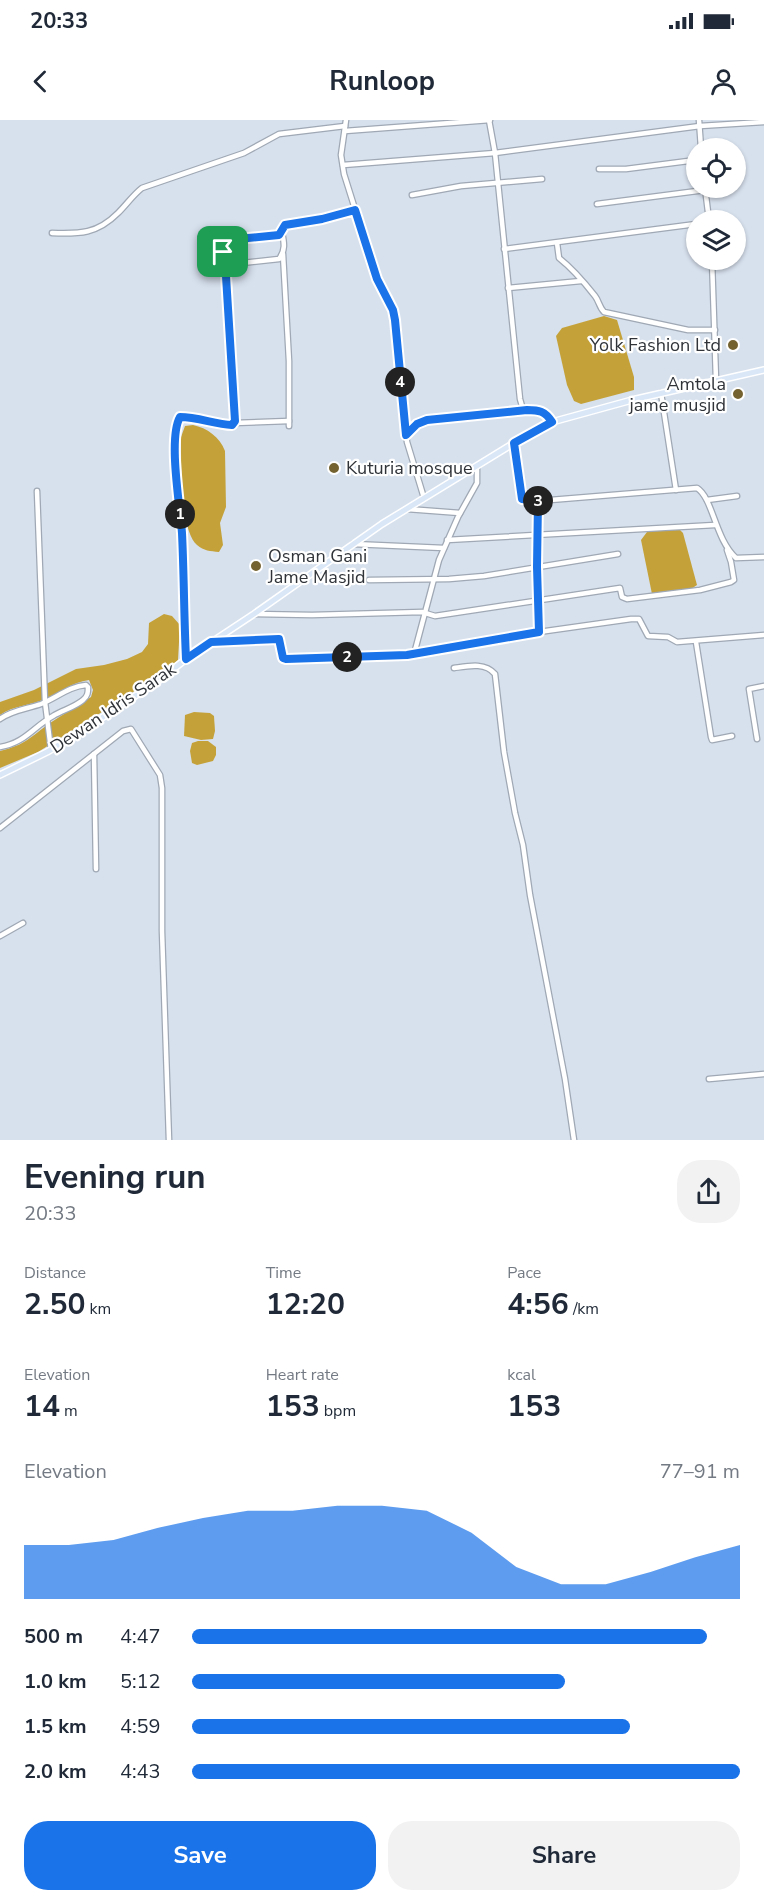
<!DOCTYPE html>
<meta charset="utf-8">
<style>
body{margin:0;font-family:"Nunito Sans",sans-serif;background:#f2f2f3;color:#1f2937;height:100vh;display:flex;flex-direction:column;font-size:22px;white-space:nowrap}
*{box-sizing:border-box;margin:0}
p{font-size:20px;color:#747a83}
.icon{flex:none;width:33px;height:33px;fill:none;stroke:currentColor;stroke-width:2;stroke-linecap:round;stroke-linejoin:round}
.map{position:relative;height:1020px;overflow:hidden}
.details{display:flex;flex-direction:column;background:#fff;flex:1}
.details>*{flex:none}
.buttons{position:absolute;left:686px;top:18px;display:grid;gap:12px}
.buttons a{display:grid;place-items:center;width:60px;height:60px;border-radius:50%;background:#fff;box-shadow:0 2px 4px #0004;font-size:30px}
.pin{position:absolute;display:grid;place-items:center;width:51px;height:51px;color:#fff;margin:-26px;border-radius:12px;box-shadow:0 3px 9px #0006}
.km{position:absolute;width:30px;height:30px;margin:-15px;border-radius:50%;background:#222;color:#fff;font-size:16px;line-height:30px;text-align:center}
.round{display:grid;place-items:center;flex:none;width:63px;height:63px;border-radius:24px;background:#f2f2f3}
.overview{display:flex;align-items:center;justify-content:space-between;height:102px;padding:0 24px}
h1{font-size:33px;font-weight:700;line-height:45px}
.metrics{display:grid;grid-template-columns:repeat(3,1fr);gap:9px;height:102px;padding:6px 24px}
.metrics div{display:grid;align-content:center}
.metrics b{font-size:30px;font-weight:700}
.metrics small{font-size:16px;font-weight:400}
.metrics p{font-size:16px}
.chart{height:168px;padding:12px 24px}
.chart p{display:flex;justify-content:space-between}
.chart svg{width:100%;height:108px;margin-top:6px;fill:#1a73e8;opacity:.7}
.cta{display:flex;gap:12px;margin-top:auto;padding:12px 24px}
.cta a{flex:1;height:69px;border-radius:24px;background:#1a73e8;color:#fff;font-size:24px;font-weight:700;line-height:69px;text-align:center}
.cta a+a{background:#f2f2f3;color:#1f2937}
ul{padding:0 24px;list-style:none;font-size:20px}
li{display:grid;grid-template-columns:96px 72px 1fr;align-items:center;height:45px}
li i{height:15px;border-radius:8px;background:#1a73e8}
.status{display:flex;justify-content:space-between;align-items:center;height:42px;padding:0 30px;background:#fff;direction:ltr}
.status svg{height:16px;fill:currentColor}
header{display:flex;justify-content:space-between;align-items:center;height:78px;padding:0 24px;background:#fff;font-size:27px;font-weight:700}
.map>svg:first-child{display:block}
</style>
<div class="status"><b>20:33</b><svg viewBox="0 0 49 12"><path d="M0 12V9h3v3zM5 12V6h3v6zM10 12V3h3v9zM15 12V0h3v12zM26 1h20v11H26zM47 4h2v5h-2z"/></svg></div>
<header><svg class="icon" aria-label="back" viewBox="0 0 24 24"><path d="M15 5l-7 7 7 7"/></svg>Runloop<svg class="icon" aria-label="person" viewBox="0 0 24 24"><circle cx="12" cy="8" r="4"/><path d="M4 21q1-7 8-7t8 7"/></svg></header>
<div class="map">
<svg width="764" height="1020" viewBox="0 0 764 1020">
<rect width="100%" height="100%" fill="#d7e1ee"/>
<g fill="#c5a239">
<path d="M604,196l13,4 17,57v13l-53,14 -7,-3 -7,-16 -11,-49 6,-8z"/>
<path d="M193,305c14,3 27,12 32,26l1,56 -6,16 3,22 -4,7c-9,-1 -15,-1 -22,-7 -17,-14 -16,-84 -16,-108l4,-11z"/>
<path d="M667,409l13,1 3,3 14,52 -6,4 -39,5 -11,-54 6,-8z"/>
<path d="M164,494l8,2 8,9 -2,35 -15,12 -45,30 -80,50 -38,16v-17c27,-7 29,-13 50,-28 13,-9 28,-17 41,-26l2,-7 -4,-10c-17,2 -29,13 -44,19 -15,7 -31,6 -45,16v-13l34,-12 42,-21 28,-4 23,-6 15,-7 6,-8 1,-21z"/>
<path d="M194,592l16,1 4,3 1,15 -2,8 -12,1 -17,-4 1,-21z"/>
<path d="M198,621h10l8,6v8l-3,6 -16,4 -5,-2 -2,-12 2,-8z"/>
</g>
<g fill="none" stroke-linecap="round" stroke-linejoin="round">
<g stroke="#9fa8b4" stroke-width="7">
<g id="minor">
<path d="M346,0l-5,35 3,19 33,105 16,31 14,132 17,56"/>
<path d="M489,0l6,33 25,246 2,7 5,4"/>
<path d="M699,0l2,28"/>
<path d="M345,11l145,-11"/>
<path d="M343,45l152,-12 205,-27 64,-4"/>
<path d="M599,49h27l70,-9"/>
<path d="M705,68l4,32"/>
<path d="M412,75l49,-9 81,-7"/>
<path d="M597,84l108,-14"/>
<path d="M52,113c28,1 45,1 66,-20 9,-9 15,-18 24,-25l102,-35 35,-19 66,-8"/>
<path d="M557,123l2,15c14,11 25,24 36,38 4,5 4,11 9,16l84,18h27"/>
<path d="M504,129l192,-25"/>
<path d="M283,134l6,107v65"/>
<path d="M712,140l4,120"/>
<path d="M224,145l55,-6c7,-9 5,-17 3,-27"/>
<path d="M508,168l73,-7"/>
<path d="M661,273l15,97"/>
<path d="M234,303l55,-2"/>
<path d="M407,315l10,-11 10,-4 100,-10c12,0 18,1 25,12"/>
<path d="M514,323l8,56 16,2 159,-13c16,10 18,51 39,70l28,-1"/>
<path d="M37,371l8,211 6,48"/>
<path d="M707,380l30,-4"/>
<path d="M538,381l-2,60 3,71 92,-13h8l9,17 20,1 9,5 87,-7"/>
<path d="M407,389l53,4"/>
<path d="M447,420l268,-15"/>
<path d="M353,424l91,4"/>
<path d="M369,460l80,-1 35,-3 134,-22"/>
<path d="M254,494l58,1 110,-3 13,4 185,-28 2,9 5,2 73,-9 31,-8 3,-2 -3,-18 -4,-12"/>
<path d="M211,522l68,-3 2,3 2,16 3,1 121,-4 132,-23"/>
<path d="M696,522l15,95 1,3 20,-4"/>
<path d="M414,534l25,-94 19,-43 19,-34v-17"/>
<path d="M186,539c-2,-41 -2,-83 -4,-124 -1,-27 -14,-97 -1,-118 17,0 33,7 51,8l3,-4 -11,-177 3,-4 52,-5 6,-10 37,-6 33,-9"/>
<path d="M454,548c14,-2 31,-6 41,6l9,78 11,61 8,32 7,50 35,184 9,61"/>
<path d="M0,599c12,-9 27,-10 41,-15 15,-6 29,-18 45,-19l2,2c0,5 0,9 -5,13 -8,7 -20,10 -30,16 -20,11 -28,27 -53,31"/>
<path d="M757,619l-8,-50 15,-3"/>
<path d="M94,634l2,115"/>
<path d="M0,708l123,-97 8,-2 29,46 2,13v143l7,209"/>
<path d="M0,816l23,-13"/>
<path d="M709,959l55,-5"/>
</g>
</g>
<g stroke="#fff" stroke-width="8">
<path id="major" d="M0,655l47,-23 24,-14 87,-57 28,-22 68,-45 128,-90 132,-81 38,-21 80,-22 132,-30"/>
</g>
<use href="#minor" stroke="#fff" stroke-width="4.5"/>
<use href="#major" stroke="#dae7f7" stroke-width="5"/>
</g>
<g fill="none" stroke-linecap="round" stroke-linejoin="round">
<g stroke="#fff" stroke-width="12">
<path id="route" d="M355,90l22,69 16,31 2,10 11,115 11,-11 10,-4 100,-10c12,0 18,1 25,12l-38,21 8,56 16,2 -1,66 2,65 -132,23 -121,4 -3,-1 -4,-19 -68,3 -25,17c-2,-42 -2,-84 -4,-126 -2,-27 -14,-95 -2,-116 18,0 34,7 52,8l3,-4 -11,-177 3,-4 52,-5 6,-10 37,-6z"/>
</g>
<use href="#route" stroke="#1a73e8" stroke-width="8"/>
</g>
<g fill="#746331" stroke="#fff" stroke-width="2">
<circle cx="733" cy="225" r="6"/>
<circle cx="738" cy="274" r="6"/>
<circle cx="334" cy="348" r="6"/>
<circle cx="256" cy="446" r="6"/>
</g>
<g text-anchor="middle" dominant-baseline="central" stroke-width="4.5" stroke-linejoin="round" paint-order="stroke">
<g font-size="18" fill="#303439" stroke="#fff" text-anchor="end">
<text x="721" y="225">Yolk Fashion Ltd</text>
<text x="726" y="264">Amtola<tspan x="726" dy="21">jame musjid</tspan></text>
<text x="346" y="348" text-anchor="start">Kuturia mosque</text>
<text x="268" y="436" text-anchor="start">Osman Gani<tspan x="268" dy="21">Jame Masjid</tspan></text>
</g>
<g font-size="18" fill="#303439" stroke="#fff">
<text transform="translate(113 588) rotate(-34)">Dewan Idris Sarak</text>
</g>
</g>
</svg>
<div class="buttons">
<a><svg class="icon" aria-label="locate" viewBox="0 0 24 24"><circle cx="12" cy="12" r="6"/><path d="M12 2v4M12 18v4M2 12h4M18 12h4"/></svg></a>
<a><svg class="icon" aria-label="layers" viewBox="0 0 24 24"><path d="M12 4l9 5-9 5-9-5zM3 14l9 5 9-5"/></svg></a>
</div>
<div class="pin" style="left:223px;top:132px;background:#1e9e55"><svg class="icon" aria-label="arrive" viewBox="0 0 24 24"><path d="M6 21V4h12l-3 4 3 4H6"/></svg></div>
<b class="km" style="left:180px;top:394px">1</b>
<b class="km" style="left:347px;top:537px">2</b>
<b class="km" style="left:538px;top:381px">3</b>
<b class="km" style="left:400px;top:262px">4</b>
</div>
<section class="details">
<div class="overview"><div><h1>Evening run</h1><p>20:33</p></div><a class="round"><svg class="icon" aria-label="share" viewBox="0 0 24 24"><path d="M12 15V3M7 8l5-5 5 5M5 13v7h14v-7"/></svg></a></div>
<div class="metrics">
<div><p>Distance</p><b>2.50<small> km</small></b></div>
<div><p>Time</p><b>12:20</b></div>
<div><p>Pace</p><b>4:56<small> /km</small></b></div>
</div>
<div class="metrics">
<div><p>Elevation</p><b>14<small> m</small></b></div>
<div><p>Heart rate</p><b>153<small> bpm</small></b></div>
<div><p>kcal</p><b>153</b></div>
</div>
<div class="chart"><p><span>Elevation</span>77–91 m</p>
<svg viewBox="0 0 160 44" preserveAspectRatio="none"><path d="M0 44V22L10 22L20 20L30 15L40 11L50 8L60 8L70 6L80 6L90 8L100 17L110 31L120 38L130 38L140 33L150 27L160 22V44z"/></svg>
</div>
<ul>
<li><b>500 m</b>4:47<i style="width:94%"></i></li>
<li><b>1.0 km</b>5:12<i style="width:68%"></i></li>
<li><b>1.5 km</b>4:59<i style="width:80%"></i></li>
<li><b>2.0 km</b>4:43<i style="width:100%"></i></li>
</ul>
<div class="cta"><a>Save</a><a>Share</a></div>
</section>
